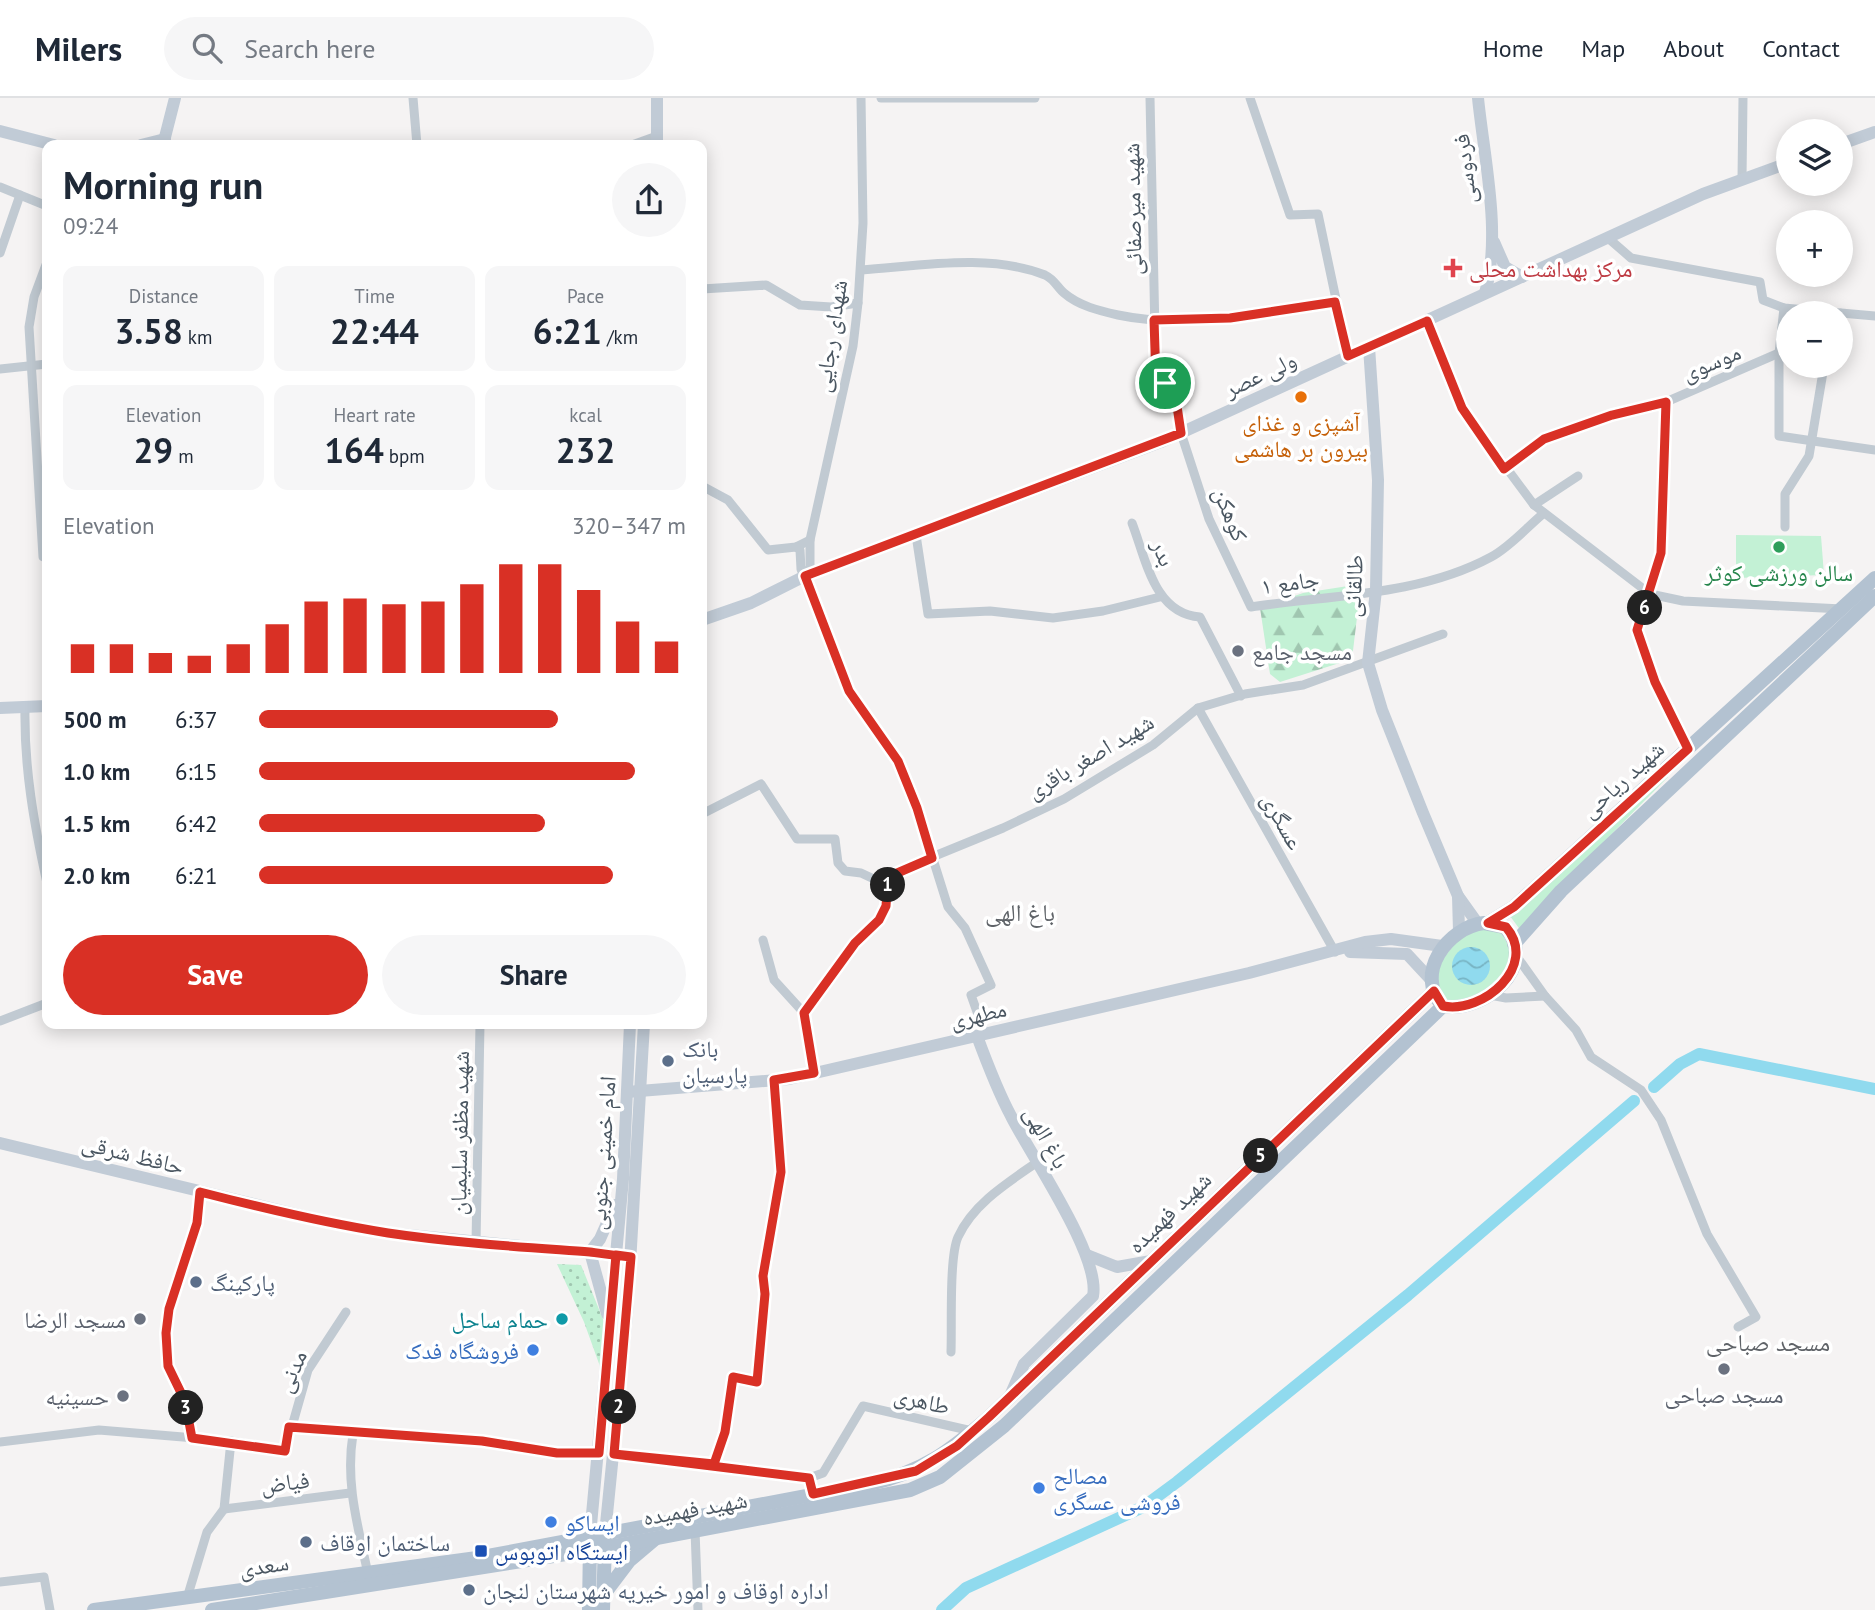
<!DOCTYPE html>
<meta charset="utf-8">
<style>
body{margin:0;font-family:"PT Sans","Noto Naskh Arabic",sans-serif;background:#f6f6f7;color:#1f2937;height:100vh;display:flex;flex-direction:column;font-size:26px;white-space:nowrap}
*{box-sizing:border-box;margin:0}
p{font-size:23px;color:#747a83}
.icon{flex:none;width:38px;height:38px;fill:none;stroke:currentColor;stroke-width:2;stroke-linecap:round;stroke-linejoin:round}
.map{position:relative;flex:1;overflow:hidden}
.drawer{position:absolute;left:42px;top:42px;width:665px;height:889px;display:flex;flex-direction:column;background:#fff;border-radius:14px;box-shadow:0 4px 18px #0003}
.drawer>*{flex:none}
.buttons{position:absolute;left:1776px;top:21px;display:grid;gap:14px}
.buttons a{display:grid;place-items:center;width:77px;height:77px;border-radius:50%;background:#fff;box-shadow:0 4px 18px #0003;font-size:35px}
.pin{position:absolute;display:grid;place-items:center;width:60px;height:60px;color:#fff;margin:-30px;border:4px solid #fff;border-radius:50%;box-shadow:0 2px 7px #0007}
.km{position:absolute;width:35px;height:35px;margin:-18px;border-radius:50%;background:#222;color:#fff;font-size:19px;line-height:35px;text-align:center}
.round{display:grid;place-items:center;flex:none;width:74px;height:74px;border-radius:37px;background:#f6f6f7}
.overview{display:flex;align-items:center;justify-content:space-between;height:119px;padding:0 21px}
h1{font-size:38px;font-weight:600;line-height:52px}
.stats{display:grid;grid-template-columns:repeat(3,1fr);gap:10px;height:119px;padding:7px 21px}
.stats div{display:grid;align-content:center;border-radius:14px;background:#f6f6f7;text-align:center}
.stats b{font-size:35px;font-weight:600}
.stats small{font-size:19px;font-weight:400}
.stats p{font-size:19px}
.chart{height:196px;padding:14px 21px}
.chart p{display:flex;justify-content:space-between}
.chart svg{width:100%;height:126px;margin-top:7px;stroke:#d93025;stroke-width:6}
.button{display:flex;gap:14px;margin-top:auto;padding:14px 21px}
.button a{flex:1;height:80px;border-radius:42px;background:#d93025;color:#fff;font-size:28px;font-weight:600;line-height:80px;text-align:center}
.button a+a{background:#f6f6f7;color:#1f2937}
ul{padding:0 21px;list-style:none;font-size:23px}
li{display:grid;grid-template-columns:112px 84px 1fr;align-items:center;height:52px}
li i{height:18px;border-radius:9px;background:#d93025}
header{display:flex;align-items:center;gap:42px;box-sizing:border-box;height:98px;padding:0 35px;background:#fff;border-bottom:2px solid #e0e1e3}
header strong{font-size:33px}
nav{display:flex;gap:38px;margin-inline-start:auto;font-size:24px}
.search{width:490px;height:63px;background:#f6f6f7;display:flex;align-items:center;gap:18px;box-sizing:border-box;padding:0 24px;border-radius:38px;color:#747a83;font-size:26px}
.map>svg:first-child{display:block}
</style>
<header>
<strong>Milers</strong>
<div class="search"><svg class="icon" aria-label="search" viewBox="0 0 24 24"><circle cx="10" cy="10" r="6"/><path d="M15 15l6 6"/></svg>Search here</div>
<nav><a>Home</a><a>Map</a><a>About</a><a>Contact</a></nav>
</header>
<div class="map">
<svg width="1875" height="1512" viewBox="0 0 1875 1512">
<defs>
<pattern id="forest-firs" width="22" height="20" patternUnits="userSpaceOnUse" patternTransform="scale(1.75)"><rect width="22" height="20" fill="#c3f1d5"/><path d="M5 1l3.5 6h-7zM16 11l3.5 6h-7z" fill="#a0c6b0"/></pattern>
<pattern id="park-dots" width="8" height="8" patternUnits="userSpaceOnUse" patternTransform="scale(1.75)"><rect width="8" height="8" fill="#c3f1d5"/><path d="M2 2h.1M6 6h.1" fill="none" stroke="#a0c6b0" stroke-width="1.8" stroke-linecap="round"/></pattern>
<pattern id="water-waves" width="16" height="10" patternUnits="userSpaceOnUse" patternTransform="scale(1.75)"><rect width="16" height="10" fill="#90daee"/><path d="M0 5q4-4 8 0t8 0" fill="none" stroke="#78b4c4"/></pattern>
</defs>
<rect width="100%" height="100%" fill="#f5f3f3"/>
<g fill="#c3f1d5">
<path d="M1736,437l85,1 3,39 -88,3z"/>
<path d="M1664,677l4,2 -102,103 -45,51 -11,-15z"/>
<path d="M1499,829l12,24 -4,19 -26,27 -35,6 -9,-10 2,-29 25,-32z"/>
</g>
<path fill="url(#forest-firs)" d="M1361,486l-9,75 -72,23 -10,-8 -10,-66 43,-15z"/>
<path fill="url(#park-dots)" d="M557,1166l24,1 24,59 -3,48 -18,-50z"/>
<circle fill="url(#water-waves)" cx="1471" cy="868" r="19"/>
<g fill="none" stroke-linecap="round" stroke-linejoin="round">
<g stroke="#90daee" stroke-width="12">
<path d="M1654,989l26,-23 19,-10 176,35"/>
<path d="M942,1512l24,-22 177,-81 34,-25 231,-187 226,-194"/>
</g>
<g stroke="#c1cad2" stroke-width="9">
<path d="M413,0l4,47"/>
<path d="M881,0h154"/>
<path d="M1150,0l6,282 9,3 10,10 6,40 28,86 42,88c79,-12 168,-11 240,-50 19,-10 36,-30 53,-44"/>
<path d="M1250,0l40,117 28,-1 30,142"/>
<path d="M632,47l25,-9"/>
<path d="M1742,81l1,-81"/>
<path d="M0,89l47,19"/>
<path d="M1608,140l23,20 129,24 3,18 21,8 56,5"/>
<path d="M0,155l20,-58"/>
<path d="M861,172c59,-4 128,-17 184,5 9,4 13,13 19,18 15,13 36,18 54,22 71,15 147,-3 217,-13"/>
<path d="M702,191l64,-4 34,20 31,2 27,-4"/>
<path d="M1784,210l-5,45v83l96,14"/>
<path d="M1841,215l34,3"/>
<path d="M1427,223l35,87 72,97 116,89 33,7 159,8"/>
<path d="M0,271l47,-5"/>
<path d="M1666,304l-5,151 -24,77 18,52 33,67"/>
<path d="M1504,371l40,-31 68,-22 54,-14 113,-49"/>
<path d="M702,388l26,14 40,50 28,-3 14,-7"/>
<path d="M1534,407l44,-29"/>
<path d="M1132,425c14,36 22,91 68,94l41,79"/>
<path d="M1785,429v-33l24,-38 15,-90"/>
<path d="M916,437l12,79 62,-3 63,7 50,-7 57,-14"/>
<path d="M796,449l4,3 1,19 48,122 49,70 19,47 31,99 17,21 26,57 -20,10 14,39"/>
<path d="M43,459l-14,-230 5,-30 13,-35"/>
<path d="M805,478l5,-9v-27l43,-194 5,-43 5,-80 -2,-125"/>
<path d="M25,610c-1,60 9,116 22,175"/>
<path d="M1198,610l137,244"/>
<path d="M702,716l59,-30 36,55h38l3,24 7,8 16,2 15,7 127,-52 61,-29 89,-54 45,-37 47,-14 58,-9 140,-51"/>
<path d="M763,842l11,40 30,33 10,60"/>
<path d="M1515,856l30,42 31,34 15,27 50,33 20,30 46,114 49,83 -18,10"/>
<path d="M1490,897l16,3 39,-2"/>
<path d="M804,915l51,-70 24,-23 7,-14 2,-29"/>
<path d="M0,923l47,-18"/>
<path d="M476,1145l4,-219"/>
<path d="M951,1254c1,-26 -2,-95 7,-115 15,-33 49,-54 78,-74"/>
<path d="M290,1329l192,14 75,12h42"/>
<path d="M353,1336c-8,49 5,92 15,140"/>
<path d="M192,1340l-7,-37 -17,-35 -2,-33 3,-24 28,-86 3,-31"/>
<path d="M0,1344l99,-12 132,11 54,10 23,-81 38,-58"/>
<path d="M614,1356l195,24 4,17"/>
<path d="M714,1366l11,-32 8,-55 24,5 8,-88 -2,-18 18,-104 -7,-92"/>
<path d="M809,1380l14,-5 40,-67 109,25"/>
<path d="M224,1411l126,-16"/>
<path d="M695,1432l3,80"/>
<path d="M0,1484l44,-5 6,33"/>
<path d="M187,1500l20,-66 17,-23 7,-68"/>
</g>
<g stroke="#c1cbd6" stroke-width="12">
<path d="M1478,0c6,60 24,137 7,195"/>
<path d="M0,33l54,14"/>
<path d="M1841,46l34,-12"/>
<path d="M141,47l24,-6"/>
<path d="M163,47l12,-47"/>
<path d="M657,47v-47"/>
<path d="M1494,144l11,25 17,10"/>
<path d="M1369,249l9,133 -2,110 -8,73 14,47 41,103 35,83 20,28"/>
<path d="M702,522l49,-17 54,-27 356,-134 542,-248 85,-31"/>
<path d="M0,610l47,-2"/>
<path d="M1458,798l1,35"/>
<path d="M1350,854l57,2 26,28"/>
<path d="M977,938c10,27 20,54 34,80 20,40 90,140 82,180l-69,68 -14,32"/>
<path d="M627,994l162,-13 460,-106 116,-31 26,-3 51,7"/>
<path d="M0,1045l332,80 57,10 242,24"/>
<path d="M1087,1157l30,12 34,-6"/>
<path d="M607,1216l-17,-62 10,-13 15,-34"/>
<path d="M605,1436l22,-219 17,-291"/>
<path d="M590,1438l33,-357 7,-155"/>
</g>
<g stroke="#b3c2d1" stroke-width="14">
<path d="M1484,825l21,4c35,39 -22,87 -62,79 -30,-32 5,-79 41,-83z"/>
<path d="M1488,825l26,-16 361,-329"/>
<path d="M1514,846l47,-53 314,-295"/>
<path d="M604,1496l25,-33 26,-22"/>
<path d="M94,1512l383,-52 393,-74c52,-12 79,-32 119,-67l445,-426"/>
<path d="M212,1512l392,-62 306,-58 30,-13 64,-51 439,-420"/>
<path d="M589,1512l1,-69"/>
<path d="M603,1512l2,-69"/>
</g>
</g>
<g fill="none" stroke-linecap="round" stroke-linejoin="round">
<g stroke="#fff" stroke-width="14">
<path id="route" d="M1165,285l10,10 6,40 -376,143 44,115 49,70 19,47 15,50 -44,19 -2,29 -7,14 -24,23 -51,70 10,60 -40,7 7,92 -18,104 2,18 -8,88 -24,-5 -8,55 -11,32 -100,-10 17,-197 -15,-2 -17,198h-42l-75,-12 -193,-14 -4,24 -93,-13 -7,-37 -17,-35 -2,-33 3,-24 28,-86 3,-31c62,16 124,31 188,41 67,10 135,14 202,19 14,2 27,4 41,5l-17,197 195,24 4,16 103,-23 41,-25 32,-29 445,-426 9,15c40,8 96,-40 63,-79l-18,-4 26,-16 174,-158 -33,-67 -18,-52 24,-77 5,-151 -54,13 -68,24 -40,30 -42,-61 -35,-87 -79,35 -13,-54 -105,16 -76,2 2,60 9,3"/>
</g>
<use href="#route" stroke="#d93025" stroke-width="9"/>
</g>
<path fill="#e0444e" stroke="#fff" stroke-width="2.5" d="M1449.5 159.5h7v7h7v7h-7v7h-7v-7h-7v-7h7z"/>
<circle fill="#e8710a" stroke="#fff" stroke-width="2.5" cx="1301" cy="299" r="7"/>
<circle fill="#2e9e5b" stroke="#fff" stroke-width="2.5" cx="1779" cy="449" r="7"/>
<g fill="#6b7280" stroke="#fff" stroke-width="2.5">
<circle cx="1238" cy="553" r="7"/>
<circle cx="140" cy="1221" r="7"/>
<circle cx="1724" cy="1271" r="7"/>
<circle cx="123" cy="1298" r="7"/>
</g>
<g fill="#5c6f8a" stroke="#fff" stroke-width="2.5">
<circle cx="668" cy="963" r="7"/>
<circle cx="196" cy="1184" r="7"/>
<circle cx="306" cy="1444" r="7"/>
<circle cx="469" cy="1492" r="7"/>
</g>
<circle fill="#0f9aa8" stroke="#fff" stroke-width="2.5" cx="562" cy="1221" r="7"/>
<g fill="#3f7fe0" stroke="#fff" stroke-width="2.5">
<circle cx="533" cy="1252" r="7"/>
<circle cx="1039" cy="1390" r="7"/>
<circle cx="551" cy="1424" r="7"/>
</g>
<rect fill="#1a4fb4" stroke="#fff" stroke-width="2.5" x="474" y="1446" width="14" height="14" rx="3.5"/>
<g text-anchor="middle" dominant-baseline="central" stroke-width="7" stroke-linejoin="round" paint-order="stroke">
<g font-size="23" fill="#4a5661" stroke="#fff">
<text transform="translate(1464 71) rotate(-96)">فردوسی</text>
<text transform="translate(1132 111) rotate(-91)">شهید میرصفائی</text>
<text transform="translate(830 238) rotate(-81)">شهدای رجایی</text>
<text transform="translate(1711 264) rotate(-23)">موسوی</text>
<text transform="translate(1260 276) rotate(-25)">ولی عصر</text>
<text transform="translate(1231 416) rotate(68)">کوهکن</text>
<text transform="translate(1164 455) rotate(69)">بدر</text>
<text transform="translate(1290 484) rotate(-8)">جامع ۱</text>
<text transform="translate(1353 488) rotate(-87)">طالقانی</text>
<text transform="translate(1090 658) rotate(-31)">شهید اصغر باقری</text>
<text transform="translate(1622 681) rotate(-42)">شهید ریاحی</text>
<text transform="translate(1283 723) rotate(61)">عسگری</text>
<text transform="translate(978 916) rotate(-13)">مطهری</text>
<text transform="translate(459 1035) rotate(-89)">شهید مظفر سلیمیان</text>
<text transform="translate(1047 1039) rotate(61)">باغ الهی</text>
<text transform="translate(602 1055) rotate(-86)">امام خمینی جنوبی</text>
<text transform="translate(133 1056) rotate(14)">حافظ شرقی</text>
<text transform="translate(1169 1114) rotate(-44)">شهید فهمیده</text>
<text transform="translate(291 1273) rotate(-66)">مدنی</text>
<text transform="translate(922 1302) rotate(13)">طاهری</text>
<text transform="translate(285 1384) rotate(-7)">فیاض</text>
<text transform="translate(695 1410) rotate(-10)">شهید فهمیده</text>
<text transform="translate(264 1467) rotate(-8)">سعدی</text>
</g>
<g font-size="23" fill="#be3a42" stroke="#fff" text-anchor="start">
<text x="1469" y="170">مرکز بهداشت محلی</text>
</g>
<g font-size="23" fill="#c56008" stroke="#fff">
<text x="1301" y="324">آشپزی و غذای<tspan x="1301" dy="26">بیرون بر هاشمی</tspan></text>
</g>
<g font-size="23" fill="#27864d" stroke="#fff">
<text x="1779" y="474">سالن ورزشی کوثر</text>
</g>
<g font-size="23" fill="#5b616d" stroke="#fff" text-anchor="end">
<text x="1252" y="553" text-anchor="start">مسجد جامع</text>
<text x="126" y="1221">مسجد الرضا</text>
<text x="1724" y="1296" text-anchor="middle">مسجد صباحی</text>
<text x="109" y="1298">حسینیه</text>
</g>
<g font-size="23" fill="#4e5e75" stroke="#fff" text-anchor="start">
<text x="682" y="950">بانک<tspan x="682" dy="26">پارسیان</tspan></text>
<text x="210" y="1184">پارکینگ</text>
<text x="320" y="1444">ساختمان اوقاف</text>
<text x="483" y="1492">اداره اوقاف و امور خیریه شهرستان لنجان</text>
</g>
<g font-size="23" fill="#0d838f" stroke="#fff" text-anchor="end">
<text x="548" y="1221">حمام ساحل</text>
</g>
<g font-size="23" fill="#366cbe" stroke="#fff" text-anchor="start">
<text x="519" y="1252" text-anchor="end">فروشگاه فدک</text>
<text x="1053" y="1377">مصالح<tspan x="1053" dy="26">فروشی عسگری</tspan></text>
<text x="565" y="1424">ایساکو</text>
</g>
<g font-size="23" fill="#164399" stroke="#fff" text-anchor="start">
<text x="495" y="1453">ایستگاه اتوبوس</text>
</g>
<g font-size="24" fill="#5f6368" stroke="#fff">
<text x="1020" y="814">باغ الهی</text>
<text x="1768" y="1244">مسجد صباحی</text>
</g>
</g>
</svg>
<div class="buttons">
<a><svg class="icon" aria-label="layers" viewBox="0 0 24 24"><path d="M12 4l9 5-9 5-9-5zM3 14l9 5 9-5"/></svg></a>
<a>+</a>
<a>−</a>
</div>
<div class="pin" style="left:1165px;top:285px;background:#1e9e55"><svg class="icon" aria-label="arrive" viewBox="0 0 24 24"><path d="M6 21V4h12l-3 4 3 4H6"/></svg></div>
<b class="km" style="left:888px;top:787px">1</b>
<b class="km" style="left:619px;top:1309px">2</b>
<b class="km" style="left:186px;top:1310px">3</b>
<b class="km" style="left:1261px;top:1058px">5</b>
<b class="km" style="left:1645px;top:510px">6</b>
<section class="drawer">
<div class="overview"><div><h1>Morning run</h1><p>09:24</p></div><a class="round"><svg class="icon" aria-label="share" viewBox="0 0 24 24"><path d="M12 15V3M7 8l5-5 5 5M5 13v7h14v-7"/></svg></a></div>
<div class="stats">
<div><p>Distance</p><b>3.58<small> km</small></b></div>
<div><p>Time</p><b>22:44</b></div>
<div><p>Pace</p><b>6:21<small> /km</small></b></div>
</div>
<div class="stats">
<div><p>Elevation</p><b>29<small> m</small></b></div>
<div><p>Heart rate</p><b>164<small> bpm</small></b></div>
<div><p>kcal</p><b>232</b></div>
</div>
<div class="chart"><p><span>Elevation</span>320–347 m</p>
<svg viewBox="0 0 160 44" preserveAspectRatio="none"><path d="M5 44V34M15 44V34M25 44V37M35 44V38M45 44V34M55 44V27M65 44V19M75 44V18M85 44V20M95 44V19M105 44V13M115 44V6M125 44V6M135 44V15M145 44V26M155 44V33"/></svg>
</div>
<ul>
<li><b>500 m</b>6:37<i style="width:70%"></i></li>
<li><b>1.0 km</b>6:15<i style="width:88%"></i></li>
<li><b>1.5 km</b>6:42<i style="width:67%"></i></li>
<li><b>2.0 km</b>6:21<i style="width:83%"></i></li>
</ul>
<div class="button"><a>Save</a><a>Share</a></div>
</section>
</div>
